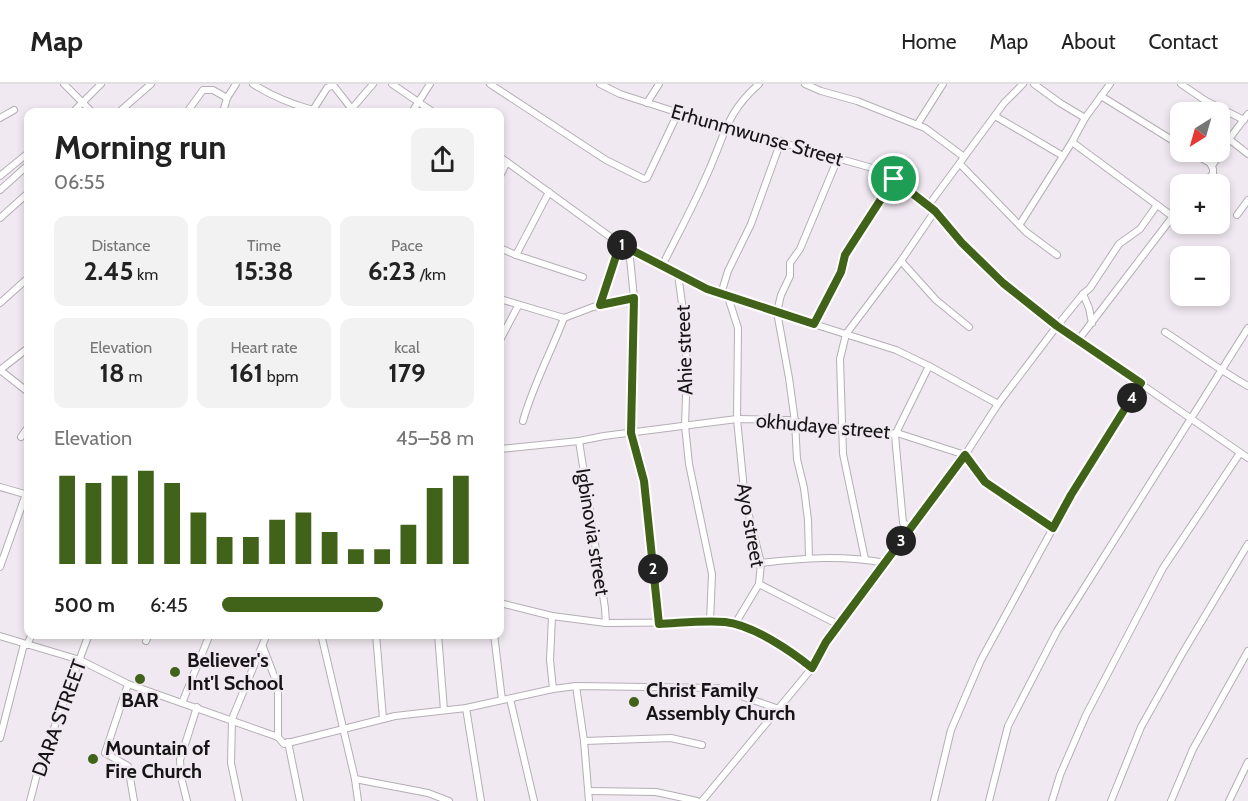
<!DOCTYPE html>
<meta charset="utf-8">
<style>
body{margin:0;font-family:Cabin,sans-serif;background:#f2f2f2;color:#222;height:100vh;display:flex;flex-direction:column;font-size:22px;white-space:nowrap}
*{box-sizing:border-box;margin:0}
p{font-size:20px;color:#767676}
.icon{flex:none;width:33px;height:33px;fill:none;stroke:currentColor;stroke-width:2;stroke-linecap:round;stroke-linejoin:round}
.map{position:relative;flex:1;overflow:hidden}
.side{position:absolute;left:24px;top:24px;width:480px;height:531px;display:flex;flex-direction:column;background:#fff;border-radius:12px;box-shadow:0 3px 9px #0003}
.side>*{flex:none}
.needle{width:39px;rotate:217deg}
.controls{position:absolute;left:1170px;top:18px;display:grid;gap:12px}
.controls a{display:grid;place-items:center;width:60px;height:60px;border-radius:12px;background:#fff;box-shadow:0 3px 9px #0003;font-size:30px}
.pin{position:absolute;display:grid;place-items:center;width:51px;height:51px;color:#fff;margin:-26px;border:3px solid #fff;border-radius:50%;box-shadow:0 2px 6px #0007}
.km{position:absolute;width:30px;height:30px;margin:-15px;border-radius:50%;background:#222;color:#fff;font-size:16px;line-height:30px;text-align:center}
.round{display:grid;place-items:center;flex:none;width:63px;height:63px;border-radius:12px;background:#f2f2f2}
.overview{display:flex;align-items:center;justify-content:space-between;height:102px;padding:0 30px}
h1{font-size:33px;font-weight:700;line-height:45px}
.metrics{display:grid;grid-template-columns:repeat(3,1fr);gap:9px;height:102px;padding:6px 30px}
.metrics div{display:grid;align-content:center;border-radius:12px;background:#f2f2f2;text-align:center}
.metrics b{font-size:26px;font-weight:700}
.metrics small{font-size:16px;font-weight:400}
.metrics p{font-size:16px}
.chart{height:168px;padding:12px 30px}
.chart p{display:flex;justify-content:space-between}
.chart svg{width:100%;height:108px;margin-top:6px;stroke:#406219;stroke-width:6}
ul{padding:0 30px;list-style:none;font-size:20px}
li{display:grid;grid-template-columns:96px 72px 1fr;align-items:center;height:45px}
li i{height:15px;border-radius:8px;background:#406219}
header{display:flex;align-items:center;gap:36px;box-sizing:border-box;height:84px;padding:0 30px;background:#fff;border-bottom:2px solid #e0e0e0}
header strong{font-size:28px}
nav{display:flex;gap:33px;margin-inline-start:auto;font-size:21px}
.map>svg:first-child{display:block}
</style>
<header>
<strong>Map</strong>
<nav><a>Home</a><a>Map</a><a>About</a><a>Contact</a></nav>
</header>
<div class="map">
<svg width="1248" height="717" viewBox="0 0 1248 717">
<rect width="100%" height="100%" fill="#f1e9f1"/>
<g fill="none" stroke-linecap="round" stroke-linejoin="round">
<g stroke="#b4aeb5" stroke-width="8">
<g id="street">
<path d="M64,0l28,28"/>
<path d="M253,0c20,13 38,20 60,26v2"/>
<path d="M392,0l41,28"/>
<path d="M490,0l116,76 38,19 3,-1 31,-65"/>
<path d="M600,0l20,10 78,25 185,52 29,21 23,19 26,32 42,40 54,43 191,132"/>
<path d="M805,0l16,7 36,10 68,27 39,29"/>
<path d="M1034,0l26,19 25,15"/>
<path d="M1110,0l-25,34 -13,24 100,74"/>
<path d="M1181,0l25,17 38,19"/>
<path d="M1101,12l79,49"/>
<path d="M647,19l12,-19"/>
<path d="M313,26l14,-22 6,-3 18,23"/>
<path d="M73,28l28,-28"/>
<path d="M119,28l32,-28"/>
<path d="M187,28l16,-22h10l14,8"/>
<path d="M223,28l4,-14 9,-14"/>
<path d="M349,28l24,-28"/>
<path d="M412,28l18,-28"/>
<path d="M995,32l68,40"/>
<path d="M0,34l14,-8"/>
<path d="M917,41l26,-41"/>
<path d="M1229,55l19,15"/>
<path d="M1191,68l19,11 3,6v5l-11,10"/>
<path d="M500,73l120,87 58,30 50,23 168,53 33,16 69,38"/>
<path d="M960,80l66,68 31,23"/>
<path d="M1212,82l17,-27 19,-25"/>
<path d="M0,92l28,-23"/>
<path d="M500,92l7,-14"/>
<path d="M0,106l28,-25"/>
<path d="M928,122l76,-103 19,-19"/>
<path d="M1220,124l6,6"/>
<path d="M1237,131l11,-15"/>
<path d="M0,134l28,-25"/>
<path d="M1020,140l52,-82"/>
<path d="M500,164l16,7 67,22"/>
<path d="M629,164l5,50 -3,135 13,48 15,143"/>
<path d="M516,171l33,-63"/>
<path d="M901,177l35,39 33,27"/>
<path d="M662,182c16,-32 33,-63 47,-96 16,-36 18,-58 50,-86"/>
<path d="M678,190l5,37 4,55 -2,60 4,38 23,110 -2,47"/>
<path d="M721,210l7,-23 23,-47 30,-83"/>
<path d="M1083,210l6,14 3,15"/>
<path d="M728,213l10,31 -1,91 8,81 16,63 -2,21 -24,40"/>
<path d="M500,215l64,19 29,-11 41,-9"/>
<path d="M0,219l28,-25"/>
<path d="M600,221l20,-61"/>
<path d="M814,240l27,-52 4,-17 49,-76"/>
<path d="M1165,248c28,18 54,38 83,54"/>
<path d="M846,250l-6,25 3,95 22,105"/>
<path d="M846,250l55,-73 34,-50"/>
<path d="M1079,255l101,-132"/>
<path d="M500,256l18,-34"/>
<path d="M0,286l28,22"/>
<path d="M0,286l28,-22"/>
<path d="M523,337c10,-36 28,-69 41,-103"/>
<path d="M21,353l7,-10"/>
<path d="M579,357l26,167 1,15"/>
<path d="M500,365l79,-8 25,-5 133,-17 51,1 25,6 51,3 26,5 7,-1 68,22 20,27 68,46"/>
<path d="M0,403l28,8"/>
<path d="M911,443l-8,-4 -8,-88 34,-69"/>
<path d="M809,473l-1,-37 -4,-32 -7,-29 -2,-37 -6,-44 -12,-66 4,-17 9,-19v-13l10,-14 38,-91"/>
<path d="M761,479c42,-5 82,-8 124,0"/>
<path d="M0,483l26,-73"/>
<path d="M759,500l80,41"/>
<path d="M500,519l52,13 54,7 120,-1 9,2 52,24 25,20"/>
<path d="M552,532l-2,44 3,29"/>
<path d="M321,550l34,145 3,22"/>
<path d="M376,550l7,85"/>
<path d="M438,550l6,76"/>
<path d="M494,550l8,66"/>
<path d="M0,552l80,24 48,24 150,53 6,7 111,-28 71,-8 87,-19 23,-3 142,2 61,21"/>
<path d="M146,557l3,-7"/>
<path d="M27,561l5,-11"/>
<path d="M263,563l15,39v51"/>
<path d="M128,600l-23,69 23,13 6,35"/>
<path d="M576,602l8,55 5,60"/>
<path d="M510,615l24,102"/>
<path d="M182,619l28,-69"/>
<path d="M466,624l15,93"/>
<path d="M0,654l24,-94"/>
<path d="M584,657l87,-3 31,7"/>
<path d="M288,658l12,59"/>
<path d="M355,695l73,14 21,8"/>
<path d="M589,707l67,1 41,9"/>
<path d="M30,717l7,-27 52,-140"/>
<path d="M187,717l-6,-24 -1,-17 17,-53"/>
<path d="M239,717l-8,-38 1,-44 35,-85"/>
<path d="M702,717l110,-133 14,-26 139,-187 33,-51 59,-78 26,-32 7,-6 29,-44 21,-15 17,-24"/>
<path d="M934,717l17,-71 30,-70 90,-165 70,-112"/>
<path d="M989,717l19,-75 49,-95 191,-303"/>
<path d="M1052,717l8,-26 26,-60 77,-147 77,-115"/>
<path d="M1111,717l30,-74 41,-73 66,-110"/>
<path d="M1171,717l22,-52 55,-98"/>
<path d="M1229,717l19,-39"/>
</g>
</g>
<use href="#street" stroke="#fff" stroke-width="6"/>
</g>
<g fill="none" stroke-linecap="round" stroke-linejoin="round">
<g stroke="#fff" stroke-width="12">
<path id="route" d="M894,95l41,32 27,32 41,40 54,43 84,57 -70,112 -18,33 -68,-46 -20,-27 -139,187 -14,26c-21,-17 -59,-43 -87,-46 -21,-2 -44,1 -66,2l-15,-143 -13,-48 3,-135 -34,7 20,-61 87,45 107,35 27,-52 4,-17z"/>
</g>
<use href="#route" stroke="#406219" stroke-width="8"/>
</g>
<g fill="#406219" stroke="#f1e9f1" stroke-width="2">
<circle cx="175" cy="588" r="6"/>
<circle cx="140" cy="595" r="6"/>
<circle cx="634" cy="618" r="6"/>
<circle cx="93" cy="675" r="6"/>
</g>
<g text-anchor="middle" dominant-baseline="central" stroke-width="5" stroke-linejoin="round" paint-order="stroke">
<g font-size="20" fill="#171417" stroke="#f1e9f1">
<text transform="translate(757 51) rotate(16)">Erhunmwunse Street</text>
<text transform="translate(684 266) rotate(-92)">Ahie street</text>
<text transform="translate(823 342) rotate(5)">okhudaye street</text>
<text transform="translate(751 441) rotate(80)">Ayo street</text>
<text transform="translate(593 448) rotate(81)">Igbinovia street</text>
<text transform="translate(59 634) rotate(-70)">DARA STREET</text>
</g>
<g font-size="20" font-weight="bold" fill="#171417" stroke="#f1e9f1" text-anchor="start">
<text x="187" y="576">Believer's<tspan x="187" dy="23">Int'l School</tspan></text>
<text x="646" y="606">Christ Family<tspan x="646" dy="23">Assembly Church</tspan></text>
<text x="140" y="616" text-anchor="middle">BAR</text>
<text x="105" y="664">Mountain of<tspan x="105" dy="23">Fire Church</tspan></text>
</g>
</g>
</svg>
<div class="controls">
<a><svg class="needle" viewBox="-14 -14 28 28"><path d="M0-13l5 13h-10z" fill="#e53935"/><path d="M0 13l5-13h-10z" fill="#767676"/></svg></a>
<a>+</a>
<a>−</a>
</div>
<div class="pin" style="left:894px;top:95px;background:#1e9e55"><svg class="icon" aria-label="arrive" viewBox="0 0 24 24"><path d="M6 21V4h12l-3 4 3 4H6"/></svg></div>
<b class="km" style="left:622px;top:161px">1</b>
<b class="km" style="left:653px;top:485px">2</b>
<b class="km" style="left:901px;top:457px">3</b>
<b class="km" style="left:1132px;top:314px">4</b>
<section class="side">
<div class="overview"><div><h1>Morning run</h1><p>06:55</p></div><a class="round"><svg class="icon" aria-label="share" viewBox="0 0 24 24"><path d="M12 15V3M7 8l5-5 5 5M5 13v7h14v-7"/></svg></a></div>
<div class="metrics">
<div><p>Distance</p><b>2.45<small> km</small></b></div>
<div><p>Time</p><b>15:38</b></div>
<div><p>Pace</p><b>6:23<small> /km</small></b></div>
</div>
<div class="metrics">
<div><p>Elevation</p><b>18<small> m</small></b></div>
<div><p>Heart rate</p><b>161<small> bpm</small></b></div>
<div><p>kcal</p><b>179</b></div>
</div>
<div class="chart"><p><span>Elevation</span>45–58 m</p>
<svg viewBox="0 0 160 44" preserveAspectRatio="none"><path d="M5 44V8M15 44V11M25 44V8M35 44V6M45 44V11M55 44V23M65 44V33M75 44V33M85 44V26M95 44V23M105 44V31M115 44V38M125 44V38M135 44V28M145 44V13M155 44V8"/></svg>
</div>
<ul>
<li><b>500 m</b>6:45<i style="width:64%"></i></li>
</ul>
</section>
</div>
